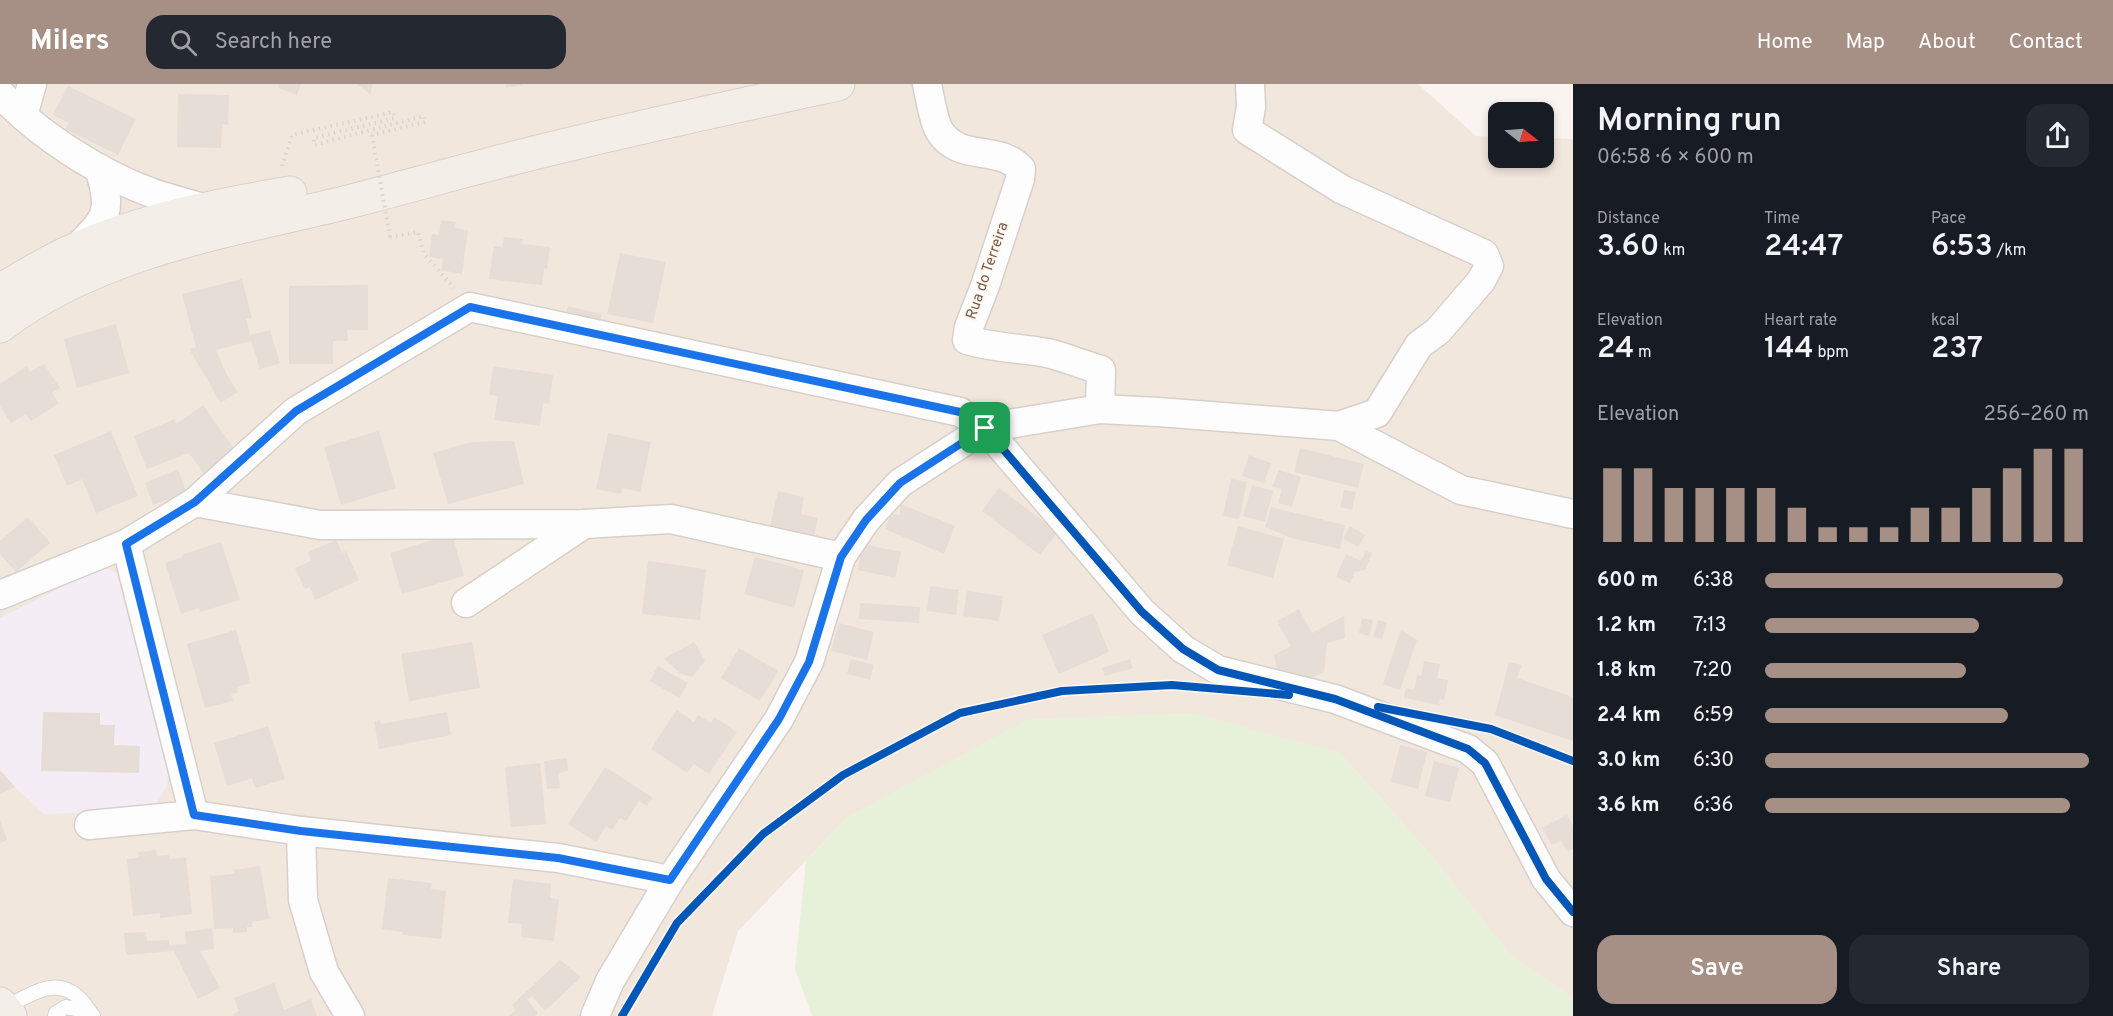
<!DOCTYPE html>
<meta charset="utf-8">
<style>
body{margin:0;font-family:Overpass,sans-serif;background:#242831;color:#f1f3f6;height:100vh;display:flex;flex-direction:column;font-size:22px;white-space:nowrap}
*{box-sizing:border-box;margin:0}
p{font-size:20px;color:#9ea1a6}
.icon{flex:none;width:33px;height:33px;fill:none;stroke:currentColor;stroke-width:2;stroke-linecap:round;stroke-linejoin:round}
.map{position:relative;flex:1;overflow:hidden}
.panel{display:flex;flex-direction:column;background:#171b24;width:540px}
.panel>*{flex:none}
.needle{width:39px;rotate:107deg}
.buttons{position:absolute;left:1488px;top:18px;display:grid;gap:12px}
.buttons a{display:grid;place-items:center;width:66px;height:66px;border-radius:12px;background:#171b24;box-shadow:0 3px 9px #0003;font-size:30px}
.pin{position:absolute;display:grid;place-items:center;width:51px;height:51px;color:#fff;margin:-26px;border-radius:12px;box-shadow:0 3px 9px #0006}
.round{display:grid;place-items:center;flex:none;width:63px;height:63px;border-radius:18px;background:#242831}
.head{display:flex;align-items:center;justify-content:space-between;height:102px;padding:0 24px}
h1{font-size:33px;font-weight:600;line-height:45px}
.figures{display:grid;grid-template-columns:repeat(3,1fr);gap:9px;height:102px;padding:6px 24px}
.figures div{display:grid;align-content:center}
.figures b{font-size:30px;font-weight:600}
.figures small{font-size:16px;font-weight:400}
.figures p{font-size:16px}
.chart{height:168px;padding:12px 24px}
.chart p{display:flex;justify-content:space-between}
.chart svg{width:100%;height:108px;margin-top:6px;stroke:#a69085;stroke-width:6}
.cta{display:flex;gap:12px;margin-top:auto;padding:12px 24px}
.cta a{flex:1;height:69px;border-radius:18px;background:#a69085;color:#fff;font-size:24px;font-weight:600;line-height:69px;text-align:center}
.cta a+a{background:#242831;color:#f1f3f6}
ul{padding:0 24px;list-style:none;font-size:20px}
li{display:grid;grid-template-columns:96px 72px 1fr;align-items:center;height:45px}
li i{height:15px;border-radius:8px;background:#a69085}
header{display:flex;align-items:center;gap:36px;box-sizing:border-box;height:84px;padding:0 30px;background:#a69085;color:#fff}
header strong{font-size:28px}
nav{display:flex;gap:33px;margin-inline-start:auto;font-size:21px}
.search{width:420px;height:54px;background:#242831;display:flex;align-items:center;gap:15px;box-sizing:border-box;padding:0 21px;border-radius:18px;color:#9ea1a6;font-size:22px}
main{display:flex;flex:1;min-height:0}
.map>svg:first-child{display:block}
</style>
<header>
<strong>Milers</strong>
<div class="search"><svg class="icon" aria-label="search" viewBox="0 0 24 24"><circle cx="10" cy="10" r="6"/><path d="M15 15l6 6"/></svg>Search here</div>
<nav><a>Home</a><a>Map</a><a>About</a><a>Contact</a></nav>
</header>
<main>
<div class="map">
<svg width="1573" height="932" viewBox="0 0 1573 932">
<rect width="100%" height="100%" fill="#f9f4ef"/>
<path fill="#f2e7dd" d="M0,0h1418l58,52 22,1v21h46v-20l29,1v859l-63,-43 -80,-101 -90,-101 -491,63 -111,115 -26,85h-712z"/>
<path fill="#f5edf5" d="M108,485l8,4 3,9 49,192 -1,12 -11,18 -11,7 -101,3 -29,-27 -15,-17v-152l96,-48z"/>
<path fill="#e7f0d9" d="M1193,629l147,40 90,101 80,101 63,43v18h-761l-17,-47 11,-108 43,-45 179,-97z"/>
<g fill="#e6ddd6">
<path d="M279,0h22l-4,11 -19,-7z"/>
<path d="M357,0h16l-3,10z"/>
<path d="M506,0h16v1l-16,3z"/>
<path d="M68,2l68,33 -18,36 -53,-26 4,-6 -16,-8z"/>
<path d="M178,10l51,1 -1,30 -6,-1 -1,24 -44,-1z"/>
<path d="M441,136l15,2 -1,6 13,2 -6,44 -21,-4 2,-11 -14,-2 3,-23 7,1z"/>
<path d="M504,153l19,2 -1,5 28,3 -3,22 -3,-1 -2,17 -53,-6 5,-33 8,1z"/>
<path d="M620,169l46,9 -13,61 -46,-9z"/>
<path d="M242,195l10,39 -6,1 4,16 20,-5 10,33 -20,6 -9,-28 -35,9 10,23 12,19 -17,11 -32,-54 7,-2 -14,-53z"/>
<path d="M368,201v45h-21l1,11h-15v23h-44v-78z"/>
<path d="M568,222l34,8 -4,15 -34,-7z"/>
<path d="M116,240l13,49 -52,15 -13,-49z"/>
<path d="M44,280l16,24 -8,5 7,10 -28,18 -5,-7 -15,9 -11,-17v-22l27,-18 3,6z"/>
<path d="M493,282l60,9 -4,29 -6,-1 -3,23 -46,-6 4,-24 -9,-1z"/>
<path d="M203,321l35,49 -32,23 -17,-24 -42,16 -13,-33 41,-17 1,5z"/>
<path d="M111,347l27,65 -42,17 -14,-34 -15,7 -13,-31z"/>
<path d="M379,347l17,57 -55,17 -17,-58z"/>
<path d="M608,349l43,9 -11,50 -18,-4 -1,6 -25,-5z"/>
<path d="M514,357l10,43 -76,20 -15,-51 39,-11z"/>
<path d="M1300,364l64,16 -6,24 -64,-16z"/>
<path d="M1249,371l22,8 -7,20 -22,-7z"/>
<path d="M178,385l8,23 -33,13 -8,-22z"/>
<path d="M1279,386l22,7 -9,30 -14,-4 4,-14 -10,-2z"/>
<path d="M1231,395l16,3 -8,37 -16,-3z"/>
<path d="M1252,401l21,6 -8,31 -22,-6z"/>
<path d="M999,404l59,44 -18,23 -58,-44z"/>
<path d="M1344,406l12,2 -4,18 -12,-3z"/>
<path d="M778,407l26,6 -3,17 17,4 -5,21 -43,-12z"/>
<path d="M900,420l55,22 -11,28 -59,-25 6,-15 9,1z"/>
<path d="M1271,423l74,18 -5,24 -49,-11 -26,-11z"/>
<path d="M28,433l22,26 -34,29 -16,-18v-13z"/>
<path d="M1238,442l46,13 -11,39 -46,-13z"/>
<path d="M1350,442l15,9 -7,12 -15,-8z"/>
<path d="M452,450l12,42 -62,18 -12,-41z"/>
<path d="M336,456l6,13 4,-2 13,29 -44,20 -5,-13 -5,2 -10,-21 16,-7 -3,-9z"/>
<path d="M221,458l19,58 -40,12 -1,-4 -18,6 -16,-51 18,-6 -1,-2z"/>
<path d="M863,460l38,8 -6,26 -37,-8z"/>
<path d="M1366,467l6,2 -7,17 -10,2 -5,11 -14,-6 10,-23 15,7z"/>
<path d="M755,473l49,13 -10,38 -50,-14z"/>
<path d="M648,477l58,8 -6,51 -58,-6z"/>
<path d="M930,502l29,4 -3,25 -29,-4z"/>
<path d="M967,507l36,5 -4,25 -36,-5z"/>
<path d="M860,519l60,4 -1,16 -60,-4z"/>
<path d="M1299,525l13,24 32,-17 1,22 -18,5 -3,29 -15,7 -31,-3 -4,-21 17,-9 -14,-25z"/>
<path d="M1093,529l16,39 -50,22 -17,-39z"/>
<path d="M1362,534l11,2 -4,16 -10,-3z"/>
<path d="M1378,536l9,3 -5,16 -9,-2z"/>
<path d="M839,539l35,9 -7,28 -36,-9z"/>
<path d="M1401,545l16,11 -17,50 -17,-6z"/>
<path d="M236,546l15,53 -14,4 1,6 -7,1 2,7 -28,7 -18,-64z"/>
<path d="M472,558l8,46 -71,13 -8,-47z"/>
<path d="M694,558l11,19 -13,16 -11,-3 -17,-15z"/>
<path d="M739,564l39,23 -18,30 -39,-23z"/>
<path d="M851,575l23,6 -4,15 -23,-6z"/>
<path d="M1130,575l3,9 -28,8 -3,-8z"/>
<path d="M1424,577l16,3 -3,14 11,2 -4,20 -4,-1 -1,6 -35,-7 2,-10 8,2 3,-15 4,1z"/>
<path d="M1509,578l13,3 -5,13 56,19v44l-78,-26z"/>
<path d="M658,582l30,17 -9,15 -29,-17z"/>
<path d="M677,626l17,12 4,-7 13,8 3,-6 23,15 -28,42 -15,-10 -7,9 -36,-24z"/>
<path d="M43,628l57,1v12h15l-1,20 26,1 -1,27 -98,-2z"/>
<path d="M447,628l4,23 -72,14 -5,-28 6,-1 1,4z"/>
<path d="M268,642l17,53 -30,9 -3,-10 -25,8 -13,-43z"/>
<path d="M1400,661l27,7 -9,37 -27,-7z"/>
<path d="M567,674l1,13 -10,2 2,15 -13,1 -3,-28z"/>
<path d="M1434,677l25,7 -9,34 -25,-6z"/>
<path d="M540,679l6,61 -35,3 -6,-60z"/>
<path d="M605,683l48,31 -6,8 -8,-5 -13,20 -6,-3 -8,12 -6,-4 -10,16 -28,-18z"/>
<path d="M0,686l15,17 -15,7z"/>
<path d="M1567,731l6,11v23l-6,3 -6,-11 -9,4 -10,-17z"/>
<path d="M0,736l7,20 -7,3z"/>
<path d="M156,766l1,6 12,-1 1,4 16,-2 6,57 -32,4v-5l-27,3 -6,-57 12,-1 -1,-6z"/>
<path d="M260,782l9,53 -17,3 1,5h-6v5l-14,1v-5l-19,1 -4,-53 25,-2 -1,-4z"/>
<path d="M388,794l44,5 -1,6 15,2 -5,48 -38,-4v-3l-21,-3z"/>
<path d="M513,795l38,5 -1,14 9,1 -5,42 -33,-4 1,-13 -14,-1z"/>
<path d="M212,844l2,21 -14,2 20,37 -22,11 -24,-48 -48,4 -2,-22 22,-1 1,9 22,-1v5l17,-1 -1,-12z"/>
<path d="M560,876l21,17 -36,34 -13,-15 -5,4 11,13 -3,3h-26l7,-6 -4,-5z"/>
<path d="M274,899l10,27 27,-11 6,17h-83l-1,-2 6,-3 -5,-13z"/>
</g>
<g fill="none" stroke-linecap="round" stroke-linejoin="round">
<g stroke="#d7d0ca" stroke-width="16">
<g id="lane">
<path d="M4,924c23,-11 51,-33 74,-11 6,5 10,13 15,19"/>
<path d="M55,932l1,-3 10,-6 24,5"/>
</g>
</g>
<g stroke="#d7d0ca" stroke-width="31">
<g id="street">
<path d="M927,0c3,13 6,36 12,46 19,33 60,14 82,39l-1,10 -35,107 -16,41 -2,13c26,8 53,8 80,13 18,4 36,12 54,17l-1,39"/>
<path d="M1250,0l1,23 -4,23 94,59 143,65 5,12 -8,15 -43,50 -19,14 -42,68 -38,13"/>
<path d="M0,9c36,41 103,83 155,101 18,6 36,10 54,16"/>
<path d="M23,32l9,-32"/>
<path d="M76,165c31,-32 37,-36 23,-81"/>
<path d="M195,418l101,-91 174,-104 490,105 25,16 157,184 41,37 35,21 117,29 133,50 17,14 61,116 27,33"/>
<path d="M126,460l68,271"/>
<path d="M0,511l126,-51 69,-42 125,23 264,-1 87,-5 170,38"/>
<path d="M466,519l118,-79"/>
<path d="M89,741l105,-10 107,16 257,27 112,22"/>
<path d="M301,747l2,69 21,72 26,44"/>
<path d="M595,932l15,-35 60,-101 109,-161 30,-57 32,-105 25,-37 34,-37 85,-55 115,-19 58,3 181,14 122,64 112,24"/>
</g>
</g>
<g stroke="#dad0cb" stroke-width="35">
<g id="primary">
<path d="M0,207c25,-15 50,-31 77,-42 66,-29 141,-44 213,-56"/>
<path d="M0,242c100,-76 229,-95 348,-124 66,-17 132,-36 198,-52 97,-24 195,-45 292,-66"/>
<path d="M0,920l10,12"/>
</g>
</g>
<g stroke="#dcd3cf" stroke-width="4" stroke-dasharray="1.5 4.5" stroke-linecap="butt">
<path d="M282,82l10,-31 101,-23 2,6 -81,20v7l110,-29 2,6 -54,13"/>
<path d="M390,153l28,-5 6,22 30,34"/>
</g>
<use href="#lane" stroke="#fefdfd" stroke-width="14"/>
<use href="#street" stroke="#fefdfd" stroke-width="28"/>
<use href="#primary" stroke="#f3eee7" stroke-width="33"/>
<path stroke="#dcd3cf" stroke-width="4" stroke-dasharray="1.5 4.5" stroke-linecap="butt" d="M372,51l18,102"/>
<g stroke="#fff9f2" stroke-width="11">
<g id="cycleway">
<path d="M195,418l101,-91 174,-104 490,105 25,16 157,184 41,37 35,21 117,29 133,50 17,14 61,116 27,33"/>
<path d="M1378,623l113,22 82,32"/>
<path d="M622,932l55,-93 86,-89 80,-59 117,-62 102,-22 110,-6 117,10"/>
</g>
</g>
<use href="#cycleway" stroke="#0057b8" stroke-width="8"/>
</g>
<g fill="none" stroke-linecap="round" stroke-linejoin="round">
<g stroke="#fff" stroke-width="12">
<path id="route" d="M470,223l490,105 25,16 -85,55 -34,37 -25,37 -32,105 -30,57 -109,161 -112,-22 -257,-27 -107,-16 -68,-271 69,-42 101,-91z"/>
</g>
<use href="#route" stroke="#1a73e8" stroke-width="8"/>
</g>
<g text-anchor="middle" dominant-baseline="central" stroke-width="5" stroke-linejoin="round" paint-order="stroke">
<g font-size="15" fill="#7a5a4c" stroke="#fff9f2">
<text transform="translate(988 187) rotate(-71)">Rua do Terreira</text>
</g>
</g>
</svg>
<div class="buttons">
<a><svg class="needle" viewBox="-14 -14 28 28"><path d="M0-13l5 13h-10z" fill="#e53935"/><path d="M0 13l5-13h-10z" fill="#9ea1a6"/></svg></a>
</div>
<div class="pin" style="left:985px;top:344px;background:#1e9e55"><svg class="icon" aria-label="arrive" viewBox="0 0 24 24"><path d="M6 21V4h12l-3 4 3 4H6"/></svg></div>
</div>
<section class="panel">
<div class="head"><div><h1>Morning run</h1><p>06:58 · 6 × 600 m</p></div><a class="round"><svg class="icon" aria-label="share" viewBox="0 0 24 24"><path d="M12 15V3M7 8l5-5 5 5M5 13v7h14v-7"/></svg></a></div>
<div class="figures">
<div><p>Distance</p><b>3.60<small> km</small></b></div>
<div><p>Time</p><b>24:47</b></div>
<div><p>Pace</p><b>6:53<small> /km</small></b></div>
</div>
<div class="figures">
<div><p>Elevation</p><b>24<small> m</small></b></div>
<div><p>Heart rate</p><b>144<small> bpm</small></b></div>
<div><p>kcal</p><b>237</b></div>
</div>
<div class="chart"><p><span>Elevation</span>256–260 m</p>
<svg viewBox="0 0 160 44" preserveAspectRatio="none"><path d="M5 44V14M15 44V14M25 44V22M35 44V22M45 44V22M55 44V22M65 44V30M75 44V38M85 44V38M95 44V38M105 44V30M115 44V30M125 44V22M135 44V14M145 44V6M155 44V6"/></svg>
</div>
<ul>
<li><b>600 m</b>6:38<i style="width:92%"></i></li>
<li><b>1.2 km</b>7:13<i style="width:66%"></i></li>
<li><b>1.8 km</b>7:20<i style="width:62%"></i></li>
<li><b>2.4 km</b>6:59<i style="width:75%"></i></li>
<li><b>3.0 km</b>6:30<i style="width:100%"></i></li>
<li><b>3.6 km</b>6:36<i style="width:94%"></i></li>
</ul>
<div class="cta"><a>Save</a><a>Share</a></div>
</section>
</main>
